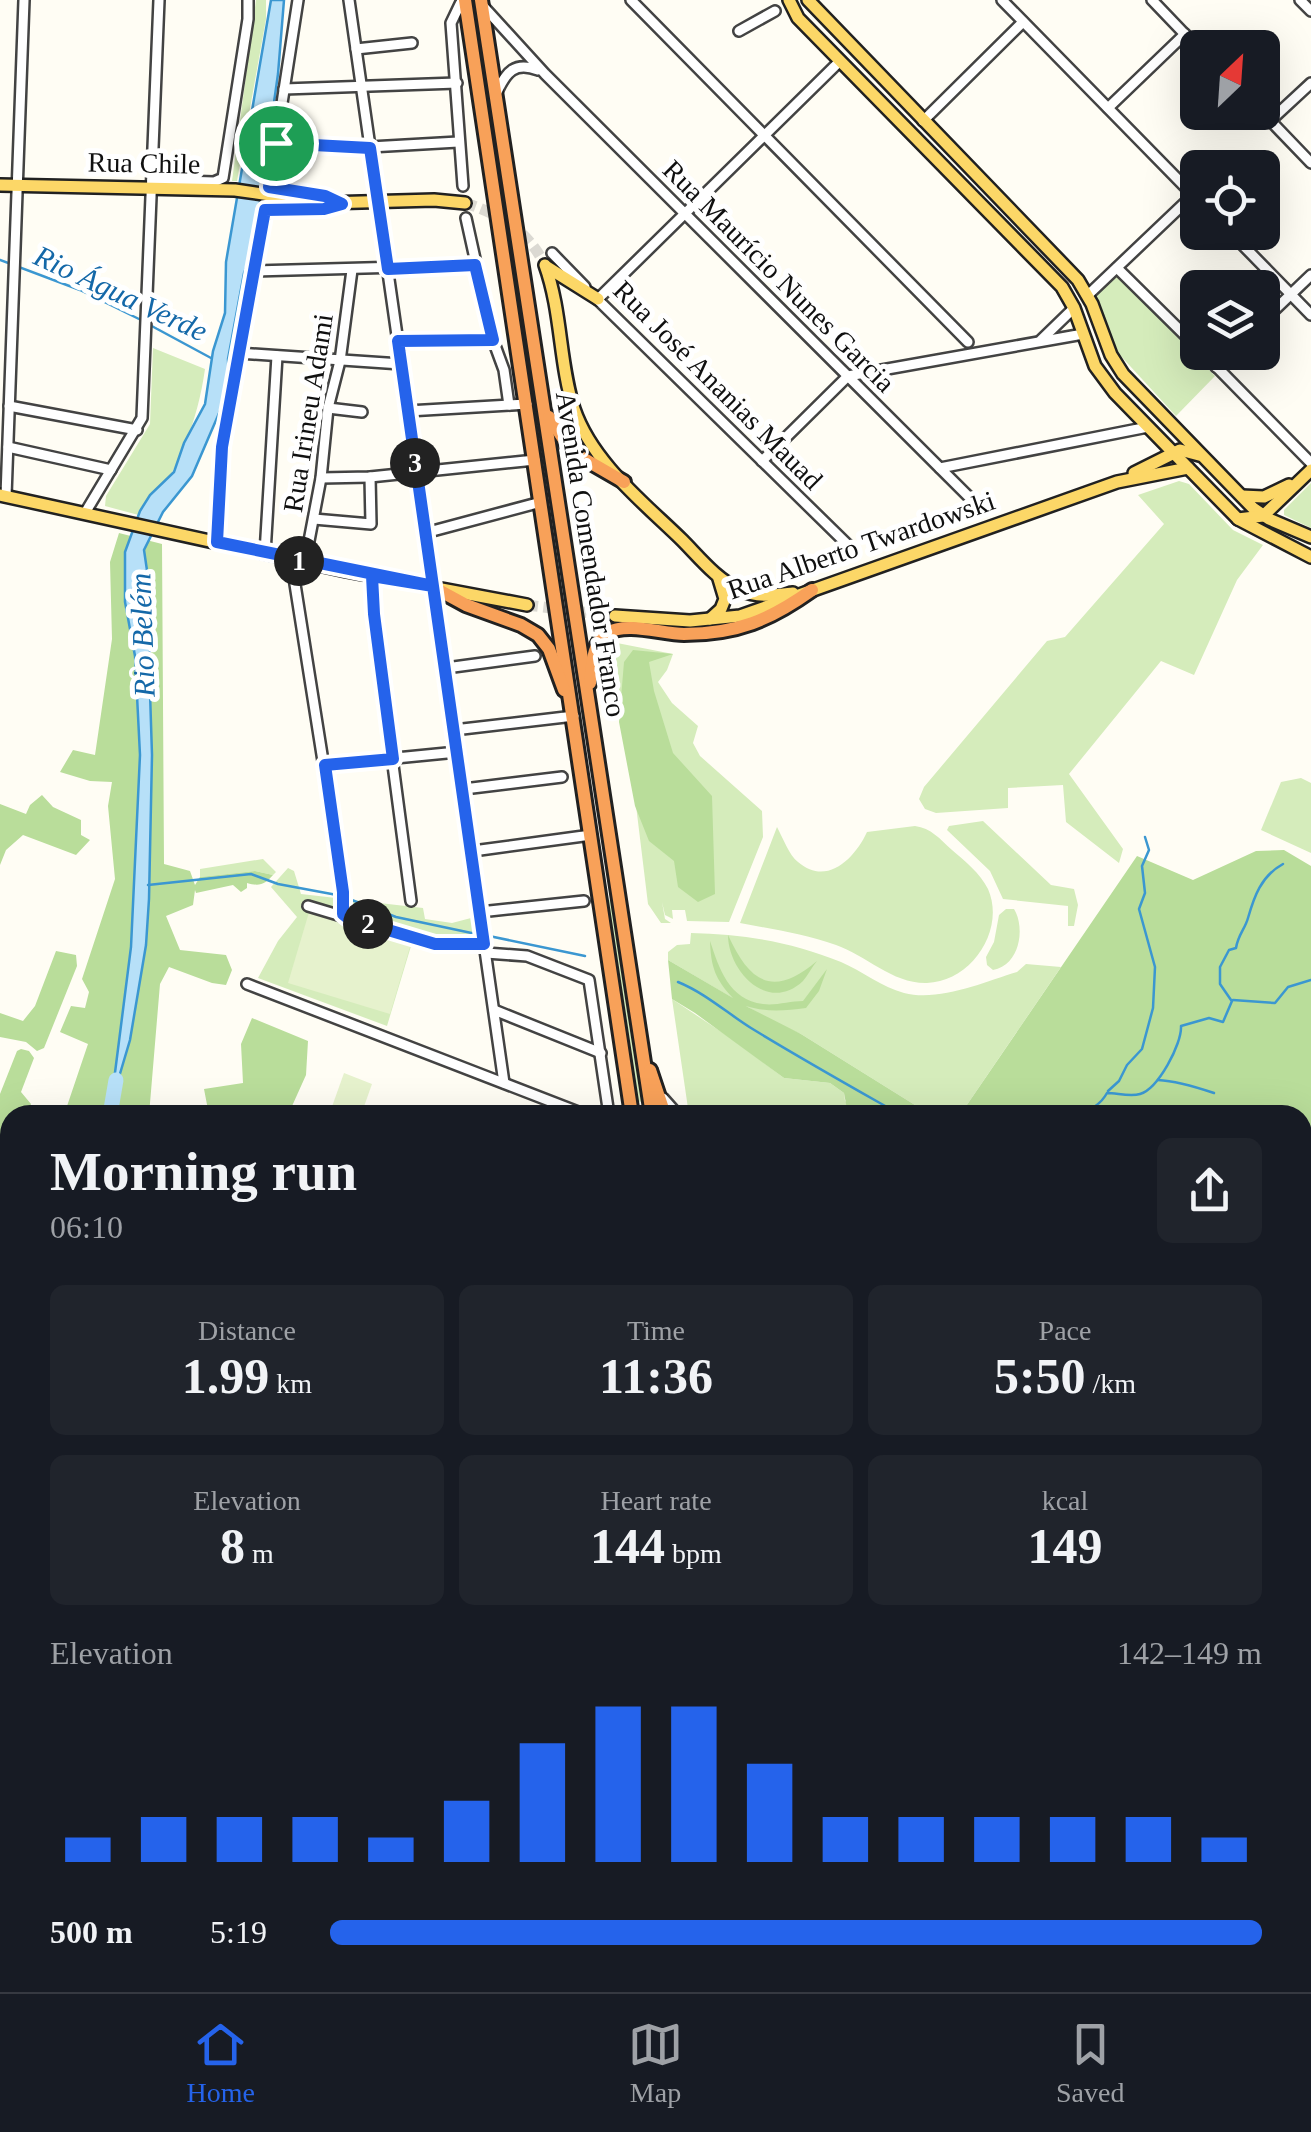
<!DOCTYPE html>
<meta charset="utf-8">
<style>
body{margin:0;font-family:"Times New Roman",serif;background:#20242c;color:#f1f3f6;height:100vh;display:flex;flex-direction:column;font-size:38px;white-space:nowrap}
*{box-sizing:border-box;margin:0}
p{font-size:32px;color:#9ea1a6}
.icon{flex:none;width:55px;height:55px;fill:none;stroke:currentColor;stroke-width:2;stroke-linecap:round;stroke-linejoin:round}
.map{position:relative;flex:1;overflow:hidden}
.sheet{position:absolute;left:0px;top:1105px;width:1312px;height:888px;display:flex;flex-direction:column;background:#171b24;border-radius:30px 30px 0 0;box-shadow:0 10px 40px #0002}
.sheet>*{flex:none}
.needle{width:65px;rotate:25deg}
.controls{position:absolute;left:1180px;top:30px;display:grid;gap:20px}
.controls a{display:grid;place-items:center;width:100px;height:100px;border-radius:15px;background:#171b24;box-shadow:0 10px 40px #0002;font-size:50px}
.pin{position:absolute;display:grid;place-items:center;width:85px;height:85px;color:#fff;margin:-42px;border:5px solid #fff;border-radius:50%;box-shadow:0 2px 10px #0007}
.km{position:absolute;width:50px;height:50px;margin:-25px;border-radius:50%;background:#222;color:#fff;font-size:28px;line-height:50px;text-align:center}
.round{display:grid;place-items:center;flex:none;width:105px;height:105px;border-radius:15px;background:#20242c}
.head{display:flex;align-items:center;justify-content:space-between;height:170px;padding:0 50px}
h1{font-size:55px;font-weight:700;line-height:75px}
.stats{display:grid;grid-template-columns:repeat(3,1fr);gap:15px;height:170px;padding:10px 50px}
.stats div{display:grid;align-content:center;border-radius:15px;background:#20242c;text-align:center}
.stats b{font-size:50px;font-weight:700}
.stats small{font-size:28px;font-weight:400}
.stats p{font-size:28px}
.chart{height:280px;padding:20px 50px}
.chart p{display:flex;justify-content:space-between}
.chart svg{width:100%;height:180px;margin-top:10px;stroke:#2563eb;stroke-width:6}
ul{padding:0 50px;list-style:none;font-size:32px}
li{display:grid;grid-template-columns:160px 120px 1fr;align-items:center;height:75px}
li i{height:25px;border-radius:12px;background:#2563eb}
.tabs{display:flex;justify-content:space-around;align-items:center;height:140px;border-top:2px solid #363941;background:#171b24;font-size:28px;color:#9ea1a6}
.tabs a{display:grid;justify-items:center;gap:5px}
.tabs .on{color:#2563eb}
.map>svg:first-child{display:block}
</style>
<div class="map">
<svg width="1311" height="1992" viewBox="0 0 1311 1992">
<rect width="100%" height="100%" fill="#fffdf4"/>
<g fill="#d5ecbb">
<path d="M256,0h10v19l-29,162h-5l2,-15z"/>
<path d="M1117,275l98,101 -39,40 -57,-62 -24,-58z"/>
<path d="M153,348l52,21c-8,57 -28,100 -59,148l-41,-11 1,-10 44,-72z"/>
<path d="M1179,481l10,3 44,46 30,15 -26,35 -43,95 -33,-14 -92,113 54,75 -4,14 -53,-41 -3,-37 -55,3v20l-72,5 -11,-4 -6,-10 5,-12 123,-146 18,-4 99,-113 -26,-29z"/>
<path d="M1311,483v45l-27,-13v-5z"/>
<path d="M617,643l56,11 -6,16 -9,12 14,21 26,23 -5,17 7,13 62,55 1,26 -34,85 -42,-1 -2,-11h-13l1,9 -8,-4 -3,-13 3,17 6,4h-10l-13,-19 -19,-156 -15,-46 -5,-49z"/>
<path d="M1301,778l10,5v70l-50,-23 20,-48z"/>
<path d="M983,821l68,64 23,4 4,16 -4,21h-6v-20l-65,-7 -13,-28 -43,-41 2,-4z"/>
<path d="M915,826c16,2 25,13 37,24 13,11 28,23 36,39 18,41 -17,93 -61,94 -34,1 -60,-27 -91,-38 -31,-11 -64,-16 -96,-22l37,-96c6,11 12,28 21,35 29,25 57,-4 69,-30z"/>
<path d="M263,859l13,13 -3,3 -18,-4 -55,6v-8z"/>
<path d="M288,868l6,3 7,23 122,14 2,11 27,4 19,-5 4,24 -61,-6 -27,90 -129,-48 20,-37 19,-24 -26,-30z"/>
<path d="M608,900h5l32,201 -7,1z"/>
<path d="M1006,909h8c12,20 5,57 -21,61l-6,-5 -1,-8 8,-15 5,-27z"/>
<path d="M691,933c53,1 101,9 150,29 21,9 41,25 63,31 35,9 80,-11 113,-21l9,-8 35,3 -101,148h-29l-130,-81 -26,-11 -107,-63v-8l9,-7 13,-1z"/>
<path d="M672,999l57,38 55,41 46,5 14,10 1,8 13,10 15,1 -1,3h-183z"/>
<path d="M10,1852v130l162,1 -1,9h-171v-135z"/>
</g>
<g fill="#b9dd9a">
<path d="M119,533l43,11 2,320 26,7 5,14 5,-8 55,-6 18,4c-8,9 -13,12 -26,8v5l-6,4 -8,-7 -37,8 -1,-3 -2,15 -27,11 14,34 46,5 6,15 -6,15 -14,-2 -43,-16 -9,17 -11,131h-85l24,-71 -28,-12 11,-26 14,2 4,-16 -7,-13 33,-100 -7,-73 4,-24 -22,-1 -30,-9 13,-22 22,5 17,-116 -2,-77z"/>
<path d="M633,650l40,4 -24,8 5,29 19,62 39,43 3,98 -17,8 -20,-15 -4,-26 -25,-20 -14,-35 -16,-84 5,-60z"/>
<path d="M42,795l11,12 28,13v15l9,5 -14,15 -53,-20 -17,15 -6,15v-61l26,10 4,-9z"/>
<path d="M1284,850l27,16v603l-9,-6v-348h-342l177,-259 56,24 63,-29z"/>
<path d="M728,935c22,48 45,63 89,26 -5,6 -9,14 -14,20 -35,33 -75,-10 -75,-46z"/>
<path d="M710,941c9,27 19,59 53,63 12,2 27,-3 40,-3l24,-32 -8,22 -13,17c-22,3 -42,4 -60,-2l55,28 130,81h-51l-33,-6 -3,-16 -14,-10 -46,-5 -89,-65 -23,-14 -4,-39 65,38c-18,-19 -22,-31 -23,-57z"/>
<path d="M56,951l20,4 1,11 -33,82 -7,3 -11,-9 -26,-5v-24l23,8 12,-15z"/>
<path d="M252,1018l56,23 -2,34 -18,40h-79l-5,-26 39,-6 -2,-39z"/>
<path d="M21,1049l8,2 5,7 -13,34 10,12 -4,11h-17v49l-10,27v-97l17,-43z"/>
<path d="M10,1247v222l-3,58 -7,31v-299z"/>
</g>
<g fill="#e6f2cd">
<path d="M310,909l102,31 -22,74 -102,-31z"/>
<path d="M344,1073l28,11 -11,31h-32z"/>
</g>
<path fill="#b7e0f8" stroke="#3b97d1" stroke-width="2.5" d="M271,0h13l-6,74 -25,177 -9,22 -16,86 1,31 -37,86 -29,36 -19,38 9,61 -4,50 3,94 -3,144 -3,46 -16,95 -19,64 20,-157 9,-192 -5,-99 -10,-54v-50l15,-41 10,-16 24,-23 10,-29 21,-39 8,-53 12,-38 1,-51z"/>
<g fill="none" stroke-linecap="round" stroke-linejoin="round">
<g stroke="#3b97d1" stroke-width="2.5">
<path d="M0,260l80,30 61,30"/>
<path d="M148,324l63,34"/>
<path d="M148,885l103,-11 27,10 59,11"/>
<path d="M344,897l52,20 85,18"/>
<path d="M489,936l96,20"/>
<path d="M678,982c27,11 49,31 73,46 49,30 99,58 150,87"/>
<path d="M1231,1000l-11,-16v-17l9,-17 7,-2c2,-13 9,-19 12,-30 6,-21 13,-42 35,-54"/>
<path d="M1233,1000l42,3 13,-16 23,-7"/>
<path d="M1158,1080c19,1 38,7 56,13"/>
<path d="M1108,1091l11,-10 8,-16 15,-16 11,-41 2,-41 -16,-58 6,-16 -3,-27 7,-16 -4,-13"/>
<path d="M994,1115c34,-10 92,16 113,-22 10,0 23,4 33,1 18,-5 42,-50 41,-68l28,-8 14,4 9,-21"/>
<path d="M1302,1449h9"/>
</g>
<g stroke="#b7e0f8" stroke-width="15">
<path d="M110,1115l6,-35"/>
<path d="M0,1312l10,-12"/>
</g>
<g stroke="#dbd9d2" stroke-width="11" stroke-dasharray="11 5.5" stroke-linecap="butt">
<path d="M465,203c35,11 63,28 80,62"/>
<path d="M527,605l88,11"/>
</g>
<g stroke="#434343" stroke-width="14">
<g id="minor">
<path d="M298,0l-29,187 66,14"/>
<path d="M349,0l155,1083"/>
<path d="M462,0l-11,23 12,163"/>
<path d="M631,0l337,342"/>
<path d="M1002,0l196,200"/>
<path d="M1152,0l46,48"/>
<path d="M1300,0l11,11"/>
<path d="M483,6l62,68 436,435"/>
<path d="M739,31l36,-20"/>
<path d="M356,49l56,-6"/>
<path d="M284,89l173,-6"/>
<path d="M497,92c9,-20 18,-31 41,-22"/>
<path d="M1108,108l77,-74"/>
<path d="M1262,112l49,51"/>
<path d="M923,121l100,-99"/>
<path d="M1270,121l41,-38"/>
<path d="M276,143l94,4 88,-5"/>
<path d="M152,180l62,2 9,-4 25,-159v-19"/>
<path d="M466,218l27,122 11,30 5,35"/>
<path d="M1230,232l81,83"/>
<path d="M552,253l33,34"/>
<path d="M1117,268l81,80"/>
<path d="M254,271l221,-6"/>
<path d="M1088,295l105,-100"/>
<path d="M596,298l256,251"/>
<path d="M598,299l242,-238"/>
<path d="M1262,322l49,-47"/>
<path d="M1041,340l33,-32"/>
<path d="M398,341l95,-1"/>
<path d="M1202,352l109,111"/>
<path d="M239,353l162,11"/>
<path d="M1216,367l15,-15"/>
<path d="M9,406l128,24"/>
<path d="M328,408l34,4"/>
<path d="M408,411l119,-7"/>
<path d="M8,447l103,23"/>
<path d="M762,461l86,-85 235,-42"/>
<path d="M940,468l208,-41"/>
<path d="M321,478l49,-1 165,-17"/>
<path d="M6,496l18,-496"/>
<path d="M85,513l57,-95 17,-418"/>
<path d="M314,519l57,5 -1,-47"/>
<path d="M425,533l116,-31"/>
<path d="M217,543l6,-96 42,-237 59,-1 11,-4"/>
<path d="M265,553l12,-197"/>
<path d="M291,559l51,322 1,32 5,5"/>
<path d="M305,562l16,-84 7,-70 12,-47 12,-91"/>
<path d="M372,576l1,38 38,287"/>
<path d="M446,668l89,-12"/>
<path d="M454,730l120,-14"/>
<path d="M325,765l132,-13"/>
<path d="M464,789l98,-12"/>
<path d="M473,851l118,-16"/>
<path d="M308,906l127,38h49"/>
<path d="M480,912l104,-11"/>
<path d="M486,953l41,3 62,24 20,135"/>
<path d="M247,984l339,131"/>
<path d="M494,1010l107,43"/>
<path d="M663,1098l15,17"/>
<path d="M179,1982l1,10"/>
<path d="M307,1982l1,10"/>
<path d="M498,1982l1,10"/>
<path d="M626,1982l1,10"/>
<path d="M911,1982l1,10"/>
<path d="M1069,1982l1,10"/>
</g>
</g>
<g stroke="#212121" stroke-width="16">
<g id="major">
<path d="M789,0l9,18 264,269 12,21 21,58 20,27 123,126 73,38"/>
<path d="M808,0l270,280 14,24 19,51 12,19 130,134 16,11 42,18"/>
<path d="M0,185l235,5 90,13 109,-3 31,3"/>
<path d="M545,265c17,47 14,98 29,144 18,53 69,93 108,131 17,17 35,40 58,50 18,8 35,5 53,3"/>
<path d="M547,267l51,32"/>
<path d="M1134,473l46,-23 19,5"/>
<path d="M0,495l346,76 181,34"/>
<path d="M1242,496l22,1 25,-12"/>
<path d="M1238,519l25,-3 48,-46"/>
<path d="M615,616l75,5 50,-5 377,-134 71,-14"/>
<path d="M710,619l11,-10 4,-10 -6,-20"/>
<path d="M1302,1659h9"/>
<path d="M0,1713l10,-8"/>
<path d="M1302,1723l9,1"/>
</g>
</g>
<g stroke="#212121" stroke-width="18">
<g id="highway">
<path d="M465,0l167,1115"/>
<path d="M481,0l171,1115"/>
<path d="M549,417l23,35 52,30"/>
<path d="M433,587l33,18 55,20 17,10 11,14 15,41"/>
<path d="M590,683c2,-16 2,-40 17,-50 20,-12 55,1 77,1 53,0 86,-14 128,-44"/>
<path d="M650,1070l15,45"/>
<path d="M0,1620l10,-6"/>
<path d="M0,1656l10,-7"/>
<path d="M1302,1674l9,1"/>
<path d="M1302,1704l9,1"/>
<path d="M747,1982l2,10"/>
<path d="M759,1982l1,10"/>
<path d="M782,1982l2,10"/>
</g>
</g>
<use href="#minor" stroke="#fff" stroke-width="9"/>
<use href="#major" stroke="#fcd767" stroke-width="11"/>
<use href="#highway" stroke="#f8a159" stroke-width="12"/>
</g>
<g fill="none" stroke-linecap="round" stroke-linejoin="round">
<g stroke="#fff" stroke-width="20">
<path id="route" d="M276,143l-7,44 56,9 17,8 -18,5 -59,1 -43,237 -5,95 216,44 51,358h-49l-87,-26 -5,-4v-22l-18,-127 68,-6 -19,-145 -2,-38 61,10 -35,-245 95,-1 -18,-75 -87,4 -18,-121 -94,-5"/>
</g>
<use href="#route" stroke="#2563eb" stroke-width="12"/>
</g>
<g text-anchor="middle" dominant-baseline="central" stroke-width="10" stroke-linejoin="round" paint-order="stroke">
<g font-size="28" fill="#101010" stroke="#fff">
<text transform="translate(144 163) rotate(1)">Rua Chile</text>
<text transform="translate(779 276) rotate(45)">Rua Maurício Nunes Garcia</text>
<text transform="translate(718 385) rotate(45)">Rua José Ananias Mauad</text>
<text transform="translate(308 413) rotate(-81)">Rua Irineu Adami</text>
<text transform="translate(861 545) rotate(-19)">Rua Alberto Twardowski</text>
<text transform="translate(591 554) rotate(81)">Avenida Comendador Franco</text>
</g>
<g font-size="30" font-style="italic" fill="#1468a8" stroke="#fff">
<text transform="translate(121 293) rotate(25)">Rio Água Verde</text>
<text transform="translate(142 635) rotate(-92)">Rio Belém</text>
</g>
</g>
</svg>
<div class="controls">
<a><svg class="needle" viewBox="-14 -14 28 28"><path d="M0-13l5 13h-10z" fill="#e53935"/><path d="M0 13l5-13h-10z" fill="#9ea1a6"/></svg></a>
<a><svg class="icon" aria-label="locate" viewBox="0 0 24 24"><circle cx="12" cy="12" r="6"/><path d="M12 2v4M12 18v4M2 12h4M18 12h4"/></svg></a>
<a><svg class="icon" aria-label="layers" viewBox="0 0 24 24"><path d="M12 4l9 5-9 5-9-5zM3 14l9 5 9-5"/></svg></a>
</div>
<div class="pin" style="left:276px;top:143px;background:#1e9e55"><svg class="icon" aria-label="arrive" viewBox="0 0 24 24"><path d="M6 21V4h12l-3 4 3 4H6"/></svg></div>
<b class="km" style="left:299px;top:561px">1</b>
<b class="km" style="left:368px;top:924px">2</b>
<b class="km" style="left:415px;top:463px">3</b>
<section class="sheet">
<div class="head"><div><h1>Morning run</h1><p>06:10</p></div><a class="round"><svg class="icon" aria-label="share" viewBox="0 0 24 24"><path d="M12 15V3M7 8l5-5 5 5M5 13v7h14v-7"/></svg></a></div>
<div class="stats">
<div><p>Distance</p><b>1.99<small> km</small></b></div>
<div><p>Time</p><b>11:36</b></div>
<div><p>Pace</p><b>5:50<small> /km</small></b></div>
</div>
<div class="stats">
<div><p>Elevation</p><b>8<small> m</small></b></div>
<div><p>Heart rate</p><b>144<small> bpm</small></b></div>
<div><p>kcal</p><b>149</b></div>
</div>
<div class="chart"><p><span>Elevation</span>142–149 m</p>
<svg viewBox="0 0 160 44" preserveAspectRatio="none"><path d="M5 44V38M15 44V33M25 44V33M35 44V33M45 44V38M55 44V29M65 44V15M75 44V6M85 44V6M95 44V20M105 44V33M115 44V33M125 44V33M135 44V33M145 44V33M155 44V38"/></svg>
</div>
<ul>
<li><b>500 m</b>5:19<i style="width:100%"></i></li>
</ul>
</section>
</div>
<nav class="tabs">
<a class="on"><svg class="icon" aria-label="home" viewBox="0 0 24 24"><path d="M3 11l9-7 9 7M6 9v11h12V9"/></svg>Home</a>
<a><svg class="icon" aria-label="map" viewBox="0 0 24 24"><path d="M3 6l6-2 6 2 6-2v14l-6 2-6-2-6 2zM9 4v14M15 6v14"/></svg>Map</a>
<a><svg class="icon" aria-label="saved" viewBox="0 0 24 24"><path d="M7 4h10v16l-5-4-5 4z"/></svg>Saved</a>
</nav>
